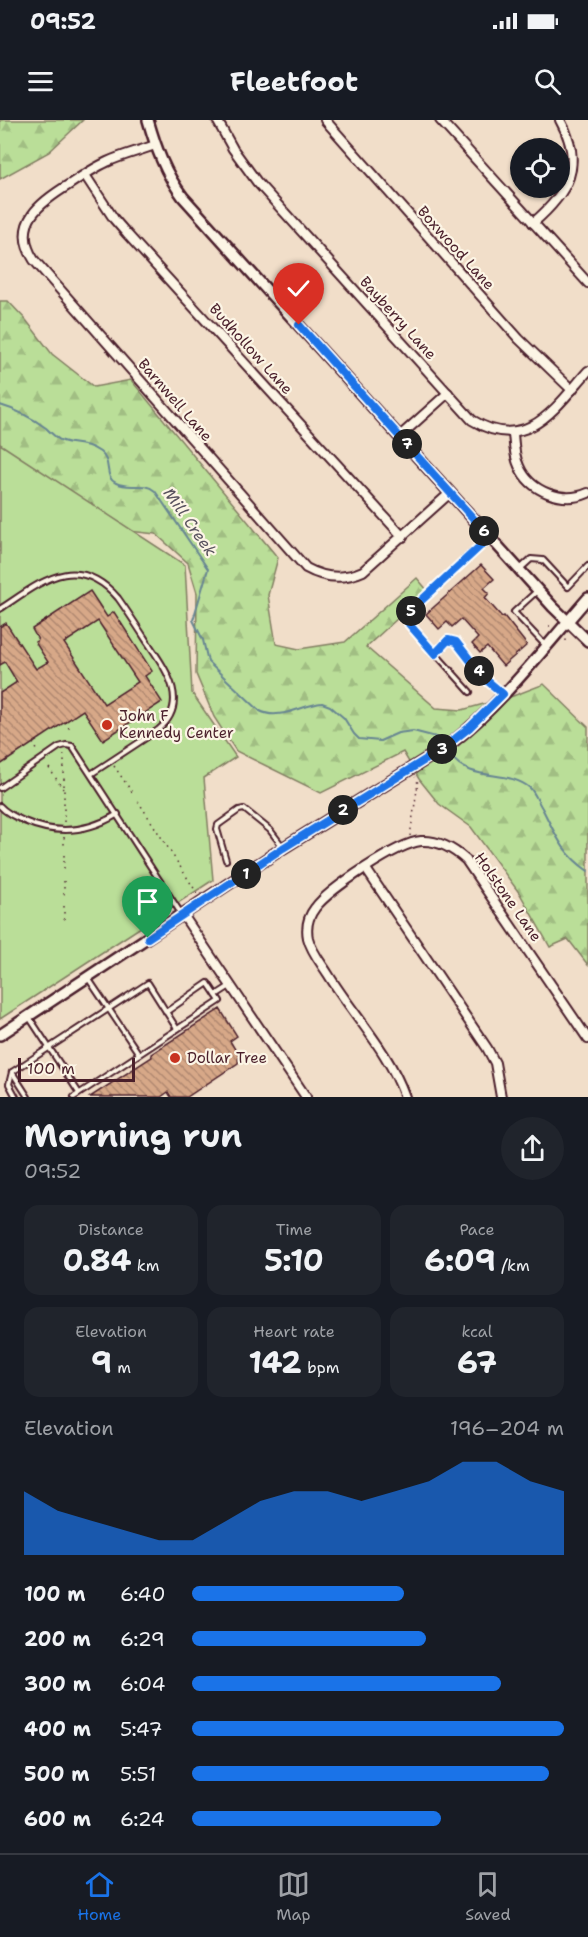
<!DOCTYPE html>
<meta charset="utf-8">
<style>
body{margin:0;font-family:"Shantell Sans",sans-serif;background:#20242c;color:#f1f3f6;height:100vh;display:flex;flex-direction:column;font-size:22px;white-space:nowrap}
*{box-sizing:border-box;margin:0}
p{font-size:20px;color:#9ea1a6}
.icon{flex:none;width:33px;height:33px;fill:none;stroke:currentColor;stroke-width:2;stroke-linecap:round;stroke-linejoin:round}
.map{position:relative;height:977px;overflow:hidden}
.drawer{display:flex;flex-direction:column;background:#171b24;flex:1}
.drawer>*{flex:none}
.controls{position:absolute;left:510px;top:18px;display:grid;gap:12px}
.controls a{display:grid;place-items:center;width:60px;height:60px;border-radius:50%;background:#171b24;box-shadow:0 2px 4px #0004;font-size:30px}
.scale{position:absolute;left:18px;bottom:15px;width:117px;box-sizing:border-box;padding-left:6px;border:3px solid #4a1f2b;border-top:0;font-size:16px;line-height:21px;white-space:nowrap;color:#4a1f2b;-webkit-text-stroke:4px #fcf5e5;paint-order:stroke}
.pin{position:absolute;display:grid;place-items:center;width:51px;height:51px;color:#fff;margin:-62px -26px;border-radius:50% 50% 50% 0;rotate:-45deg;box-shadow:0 0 6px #0007}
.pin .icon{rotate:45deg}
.km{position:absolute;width:30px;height:30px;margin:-15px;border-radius:50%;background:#222;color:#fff;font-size:16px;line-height:30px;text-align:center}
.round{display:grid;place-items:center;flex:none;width:63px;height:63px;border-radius:32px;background:#20242c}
.head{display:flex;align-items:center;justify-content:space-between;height:102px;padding:0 24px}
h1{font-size:33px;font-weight:700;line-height:45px}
.stats{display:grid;grid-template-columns:repeat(3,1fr);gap:9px;height:102px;padding:6px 24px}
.stats div{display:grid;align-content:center;border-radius:15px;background:#20242c;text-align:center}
.stats b{font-size:30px;font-weight:700}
.stats small{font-size:16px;font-weight:400}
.stats p{font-size:16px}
.chart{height:168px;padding:12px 24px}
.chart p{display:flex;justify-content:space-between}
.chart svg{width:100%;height:108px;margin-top:6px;fill:#1a73e8;opacity:.7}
ul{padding:0 24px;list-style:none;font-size:20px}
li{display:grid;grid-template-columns:96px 72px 1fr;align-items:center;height:45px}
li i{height:15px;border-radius:8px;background:#1a73e8}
.status{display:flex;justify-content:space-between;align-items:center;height:42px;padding:0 30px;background:#171b24;direction:ltr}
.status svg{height:16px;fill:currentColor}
header{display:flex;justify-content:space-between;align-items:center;height:78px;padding:0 24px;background:#171b24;font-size:27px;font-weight:700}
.menu{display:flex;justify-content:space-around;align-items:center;height:84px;border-top:2px solid #363941;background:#171b24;font-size:16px;color:#9ea1a6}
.menu a{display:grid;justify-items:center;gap:3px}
.menu .selected{color:#1a73e8}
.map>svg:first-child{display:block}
</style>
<div class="status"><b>09:52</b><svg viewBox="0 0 49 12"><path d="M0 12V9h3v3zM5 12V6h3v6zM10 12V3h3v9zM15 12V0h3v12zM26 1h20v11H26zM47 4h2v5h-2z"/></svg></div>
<header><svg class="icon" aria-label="menu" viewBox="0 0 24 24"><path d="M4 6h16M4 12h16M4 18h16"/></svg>Fleetfoot<svg class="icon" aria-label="search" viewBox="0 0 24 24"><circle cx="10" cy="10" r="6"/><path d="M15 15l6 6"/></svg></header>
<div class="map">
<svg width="588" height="977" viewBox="0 0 588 977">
<defs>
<pattern id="forest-firs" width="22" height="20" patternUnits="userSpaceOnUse" patternTransform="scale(1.5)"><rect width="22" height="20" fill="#bade98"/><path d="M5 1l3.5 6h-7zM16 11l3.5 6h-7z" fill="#a1be83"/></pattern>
<pattern id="building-back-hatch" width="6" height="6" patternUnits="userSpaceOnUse" patternTransform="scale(1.5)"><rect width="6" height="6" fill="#d7a888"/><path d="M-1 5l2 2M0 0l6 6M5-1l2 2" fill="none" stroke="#b0886f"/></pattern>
</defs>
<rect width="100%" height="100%" fill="#f1dec9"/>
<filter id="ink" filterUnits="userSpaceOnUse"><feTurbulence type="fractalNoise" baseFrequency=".0167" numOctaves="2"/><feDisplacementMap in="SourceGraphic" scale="12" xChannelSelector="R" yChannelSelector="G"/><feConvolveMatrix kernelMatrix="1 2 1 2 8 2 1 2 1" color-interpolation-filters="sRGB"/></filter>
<g filter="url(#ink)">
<g fill="url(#forest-firs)" stroke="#827e62" stroke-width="1.5">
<path d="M0,0h83l-34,32 -49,27z"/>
<path d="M0,181h8l18,19 26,34 42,33 37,-7 147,178 -10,37 8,49 23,5 46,-7 72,-64 11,13 -62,56 70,61 26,2 51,-14 31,-12 44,43v238l-20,-26 -18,8 -30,-53 -49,-67 -32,-23 -20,-25 -16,-27 -82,41 -85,-42 -22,-34 -18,-43 1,-81 -9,-30 -32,-29 -92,-10 -64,27z"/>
</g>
<path fill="#bade98" stroke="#827e62" stroke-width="1.5" d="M0,324l185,121 7,128 44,64 -32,21 9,102 -213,139z"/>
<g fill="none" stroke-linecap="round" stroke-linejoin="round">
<g stroke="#678692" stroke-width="2">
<path d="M0,285c17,5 31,12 46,23 4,4 9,9 14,12 14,6 25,1 40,12 13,10 3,25 16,31 14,7 27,-2 39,8l53,78 -15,51 10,20 5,22 52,49c19,10 42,-6 62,-8l8,3 14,12 10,16 5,5 21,2 18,-8 15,-2 23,6 3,3"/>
<path d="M450,635c22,29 56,13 80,33 5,5 8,14 12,20 14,27 20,45 46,63"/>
</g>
</g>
<g fill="url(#building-back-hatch)" stroke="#4a1f2b" stroke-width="1.5" fill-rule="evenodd">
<path d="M481,445l13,14 -10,9 5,5 -4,5 17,19 2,-1 23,29 -24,21 -16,-19 -7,6 -8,-9 6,-6 -17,-19 -9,8 -5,-5 -8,7 -13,-15z"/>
<path d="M90,471l17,26 7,-5 38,59 -7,5 17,26 -59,38 -20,-30 -83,55v-72l17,-11 -12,-20 -5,3v-38l6,-4 30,46 12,-7 -13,-20 3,-2 -6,-11zM98,501l40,61 -34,22 -40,-61z"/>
<path d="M220,889l17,27 -7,5 9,15 -1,7 -51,34h-16l-3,-5 -7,5h-71l62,-40 -1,-3z"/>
</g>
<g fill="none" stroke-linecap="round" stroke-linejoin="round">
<g stroke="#4a1f2b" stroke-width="8">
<g id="service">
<path d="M520,449l11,-10 12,1 25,27 20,-21"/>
<path d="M537,471l-23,21 31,33"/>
<path d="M0,489c40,-26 76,-59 118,-11 10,14 19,28 28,42 18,27 46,62 12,90l-67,44"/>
<path d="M435,534l13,-13 8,1 28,36 19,15"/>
<path d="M470,572l-61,-68 2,-14 78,-73"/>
<path d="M0,668l59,-41 7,-2 6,1 110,169"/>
<path d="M0,686c6,7 15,11 24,15 32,14 64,11 94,-7"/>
<path d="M226,740l-9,-31 1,-4 21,-15 5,-1 26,21 13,17"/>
<path d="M88,858l51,76"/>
<path d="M166,892l42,-29 8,12"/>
<path d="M29,897l50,76"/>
<path d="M12,952l16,25"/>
<path d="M16,977l-7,-13 3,-12 136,-89 29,46"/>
<path d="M74,977l146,-96 -4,-6 14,-9"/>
</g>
</g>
<g stroke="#4a1f2b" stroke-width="12">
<g id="minor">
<path d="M217,0l16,29 24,33 215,238c55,34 83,-12 116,-49"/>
<path d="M325,0l194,219 53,51"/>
<path d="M440,0l148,163"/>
<path d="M155,25c-16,6 -33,10 -48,17 -13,6 -25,14 -37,22 -28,17 -60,39 -36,76l272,308c18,10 37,12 57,3l87,-78"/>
<path d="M85,55l29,44 13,15 276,303"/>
<path d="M533,103c35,-30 52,-58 27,-103"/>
<path d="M513,313c1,11 1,23 6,33 11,26 44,38 69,27"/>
<path d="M400,316l48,-43"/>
<path d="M366,749l121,179 8,15 6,34"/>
<path d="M183,795l123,182"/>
<path d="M405,977c-16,-46 -52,-82 -77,-123 -7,-11 -17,-23 -20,-36 -2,-10 0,-21 7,-30 14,-19 83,-65 106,-67 18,-1 33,8 45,19l122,179"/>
</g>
</g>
<g stroke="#4a1f2b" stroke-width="14">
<g id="tertiary">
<path d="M148,0c8,28 17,53 35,77l370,410 35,34"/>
<path d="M0,915l283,-187 166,-103c53,-41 95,-97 139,-147"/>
</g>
</g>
<g stroke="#4a1f2b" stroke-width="1.5" stroke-dasharray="1.5 4.5" stroke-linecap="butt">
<path d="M549,506h1"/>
<path d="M566,521v-2"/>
<path d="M65,602l6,9"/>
<path d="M33,623l6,10"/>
<path d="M114,646l20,29"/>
<path d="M49,648l14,21"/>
<path d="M138,681l59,92"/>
<path d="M64,702v-70"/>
<path d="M410,716l8,-53 -3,-6"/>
<path d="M64,717v8"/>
<path d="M64,735v16"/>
<path d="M64,761v15"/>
<path d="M64,786v16"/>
</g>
<use href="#service" stroke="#fcf5e5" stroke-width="4"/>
<use href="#minor" stroke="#fcf5e5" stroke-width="8"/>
<use href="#tertiary" stroke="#fcf5e5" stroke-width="9"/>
</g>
</g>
<g fill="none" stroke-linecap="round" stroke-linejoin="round" filter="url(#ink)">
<g stroke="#fff" stroke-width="12">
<path id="route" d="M148,818l135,-90 158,-98 29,-23 33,-33 -19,-16 -28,-36 -8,-2 -13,14 -26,-30 2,-14 79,-73 -191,-212"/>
</g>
<use href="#route" stroke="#1a73e8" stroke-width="8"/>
</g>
<g fill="#c8321e" stroke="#fcf5e5" stroke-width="2">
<circle cx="107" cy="605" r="6"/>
<circle cx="175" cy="938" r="6"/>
</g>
<g text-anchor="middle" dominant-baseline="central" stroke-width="4.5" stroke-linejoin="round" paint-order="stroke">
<g font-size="15" fill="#4a1f2b" stroke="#fcf5e5">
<text transform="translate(456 128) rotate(48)">Boxwood Lane</text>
<text transform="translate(398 198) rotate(48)">Bayberry Lane</text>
<text transform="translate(251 229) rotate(48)">Budhollow Lane</text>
<text transform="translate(175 280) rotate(49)">Barnwell Lane</text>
<text transform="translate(508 777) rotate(55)">Holstone Lane</text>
</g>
<g font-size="15" fill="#4a1f2b" stroke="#fcf5e5" text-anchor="start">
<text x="119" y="596">John F<tspan x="119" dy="17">Kennedy Center</tspan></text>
<text x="187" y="938">Dollar Tree</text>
</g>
<g font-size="16" font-style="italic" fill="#59535f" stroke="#fcf5e5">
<text transform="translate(190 402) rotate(55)">Mill Creek</text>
</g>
</g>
</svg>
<div class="controls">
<a><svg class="icon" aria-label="locate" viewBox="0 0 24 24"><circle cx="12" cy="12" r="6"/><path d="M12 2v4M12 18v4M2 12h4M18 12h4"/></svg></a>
</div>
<div class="scale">100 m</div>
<div class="pin" style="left:148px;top:818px;background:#1e9e55"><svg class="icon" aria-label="arrive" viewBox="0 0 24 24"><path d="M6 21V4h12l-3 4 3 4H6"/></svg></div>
<div class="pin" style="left:299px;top:205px;background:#d93025"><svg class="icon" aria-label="check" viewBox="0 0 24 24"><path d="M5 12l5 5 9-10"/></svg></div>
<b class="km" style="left:246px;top:754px">1</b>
<b class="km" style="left:343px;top:690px">2</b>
<b class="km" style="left:442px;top:629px">3</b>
<b class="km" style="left:479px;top:551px">4</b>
<b class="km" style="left:411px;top:491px">5</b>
<b class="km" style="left:484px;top:411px">6</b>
<b class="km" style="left:407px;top:324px">7</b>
</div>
<section class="drawer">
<div class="head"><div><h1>Morning run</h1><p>09:52</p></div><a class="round"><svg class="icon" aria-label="share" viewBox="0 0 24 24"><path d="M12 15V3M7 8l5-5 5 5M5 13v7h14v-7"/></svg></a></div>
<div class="stats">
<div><p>Distance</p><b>0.84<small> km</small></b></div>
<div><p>Time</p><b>5:10</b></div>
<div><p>Pace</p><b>6:09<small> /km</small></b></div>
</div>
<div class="stats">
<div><p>Elevation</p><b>9<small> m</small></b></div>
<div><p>Heart rate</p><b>142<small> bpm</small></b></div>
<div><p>kcal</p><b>67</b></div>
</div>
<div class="chart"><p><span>Elevation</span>196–204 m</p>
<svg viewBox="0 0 160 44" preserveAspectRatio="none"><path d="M0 44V18L10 26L20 30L30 34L40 38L50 38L60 30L70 22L80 18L90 18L100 22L110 18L120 14L130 6L140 6L150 14L160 18V44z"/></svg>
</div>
<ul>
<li><b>100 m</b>6:40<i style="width:57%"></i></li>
<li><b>200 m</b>6:29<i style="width:63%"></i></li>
<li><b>300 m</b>6:04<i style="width:83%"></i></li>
<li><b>400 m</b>5:47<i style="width:100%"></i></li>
<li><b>500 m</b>5:51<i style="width:96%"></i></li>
<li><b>600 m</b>6:24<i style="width:67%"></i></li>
</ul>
</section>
<nav class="menu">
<a class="selected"><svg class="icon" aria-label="home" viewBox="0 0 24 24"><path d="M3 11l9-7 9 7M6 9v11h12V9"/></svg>Home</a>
<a><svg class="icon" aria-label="map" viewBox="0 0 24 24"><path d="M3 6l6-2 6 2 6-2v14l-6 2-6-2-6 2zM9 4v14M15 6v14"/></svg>Map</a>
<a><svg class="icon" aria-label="saved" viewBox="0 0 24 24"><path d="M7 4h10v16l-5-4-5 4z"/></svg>Saved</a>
</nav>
